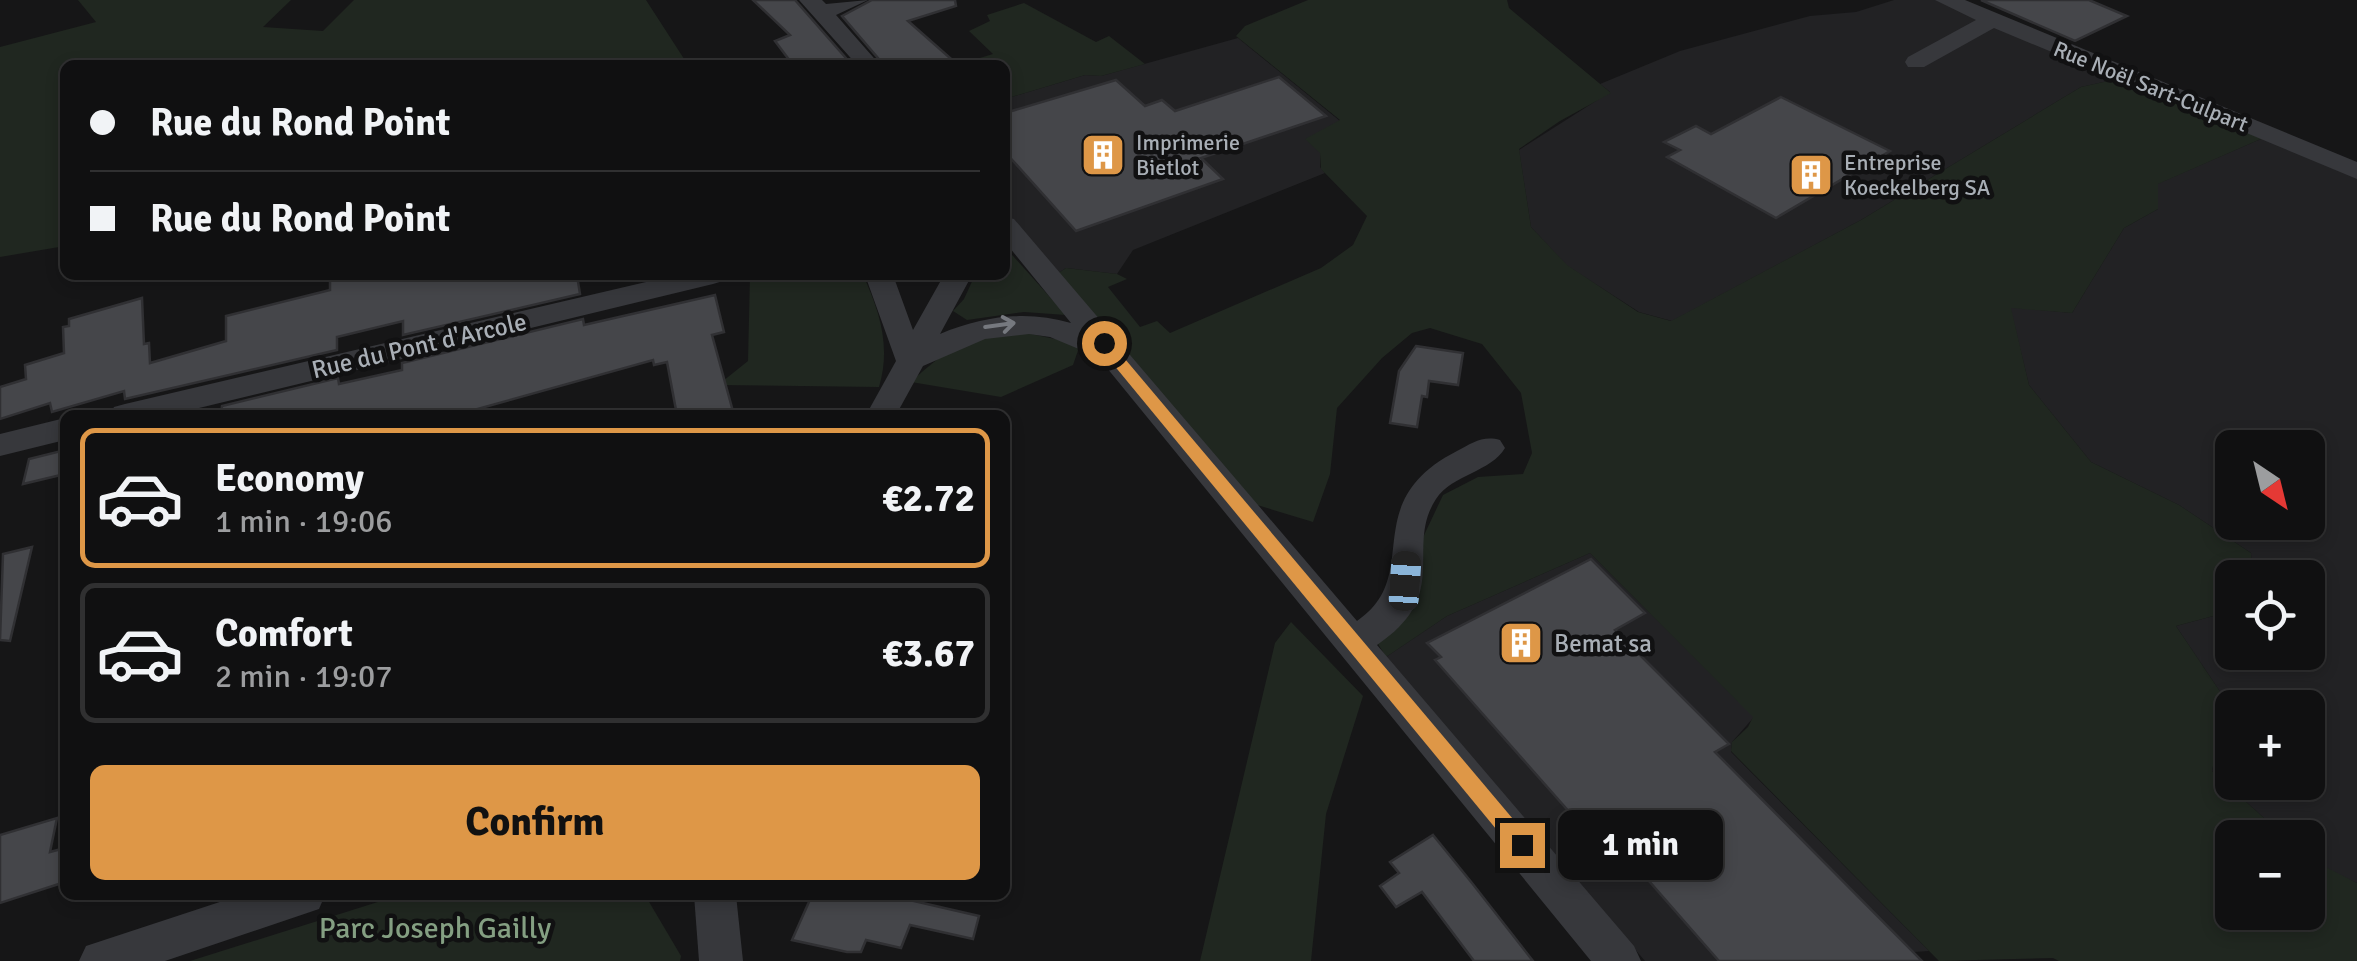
<!DOCTYPE html>
<html lang="en">
<head>
<meta charset="utf-8">
<style>
  body { margin:0; font-family:Signika,sans-serif; background:#19191a; color:#f1f3f6; height:100vh; display:flex; flex-direction:column; font-size:38px; white-space:nowrap }
  * { box-sizing:border-box; margin:0 }
  p { font-size:32px; color:#9c9d9f }
  .icon { flex:none; width:55px; height:55px; fill:none; stroke:currentColor; stroke-width:2; stroke-linecap:round; stroke-linejoin:round }
  .map { position:relative; flex:1; overflow:hidden }
  .details { position:absolute; left:60px; top:410px; width:950px; height:490px; display:flex; flex-direction:column; background:#101011; border-radius:15px; box-shadow:0 5px 15px #0003,0 0 0 2px #303031 }
  .details>* { flex:none }
  .hud { position:absolute; left:60px; top:60px; width:950px; height:220px; border-radius:15px; box-shadow:0 5px 15px #0003,0 0 0 2px #303031; display:grid; align-content:center; height:220px; padding:0 30px; background:#101011 }
  .needle { width:65px; rotate:145deg }
  .tools { position:absolute; left:2215px; top:430px; display:grid; gap:20px }
  .tools a { display:grid; place-items:center; width:110px; height:110px; border-radius:15px; background:#101011; box-shadow:0 5px 15px #0003,0 0 0 2px #303031; font-size:50px }
  .end { position:absolute; width:45px; height:45px; margin:-22px; border:12px solid #de9747; background:#111; box-shadow:0 0 0 5px #111 }
  .from { border-radius:50% }
  .bubble { position:absolute; height:70px; border-radius:15px; background:#101011; box-shadow:0 5px 15px #0003,0 0 0 2px #303031; font-size:32px; font-weight:700; line-height:70px; text-align:center }
  .car { position:absolute; width:30px; height:60px; margin:-30px -15px; border-radius:12px; box-shadow:0 0 8px 2px #0007; background:linear-gradient(#222 24%,#8ab4d8 0 40%,#222 0 76%,#8ab4d8 0 86%,#222 0) }
  .hud b { display:flex; align-items:center; gap:35px; height:95px; font-size:38px }
  .hud b+b { border-top:2px solid #303031 }
  .hud i { width:25px; height:25px; background:#f1f3f6 }
  ul { padding:18px 0 0; list-style:none }
  li { display:flex; align-items:center; gap:30px; height:140px; margin:0 20px 15px; padding:0 10px; border:5px solid #303031; border-radius:15px }
  li div { flex:1 }
  li b { display:block; font-size:38px }
  li em { font-style:normal; font-weight:700 }
  li.active { border-color:#de9747 }
  li>.icon { width:90px; height:90px; stroke-width:1.5 }
  .action { display:flex; gap:20px; margin-top:auto; padding:20px 30px }
  .action a { flex:1; height:115px; border-radius:15px; background:#de9747; color:#111; font-size:40px; font-weight:700; line-height:115px; text-align:center }
  .map>svg:first-child { display:block }
  .built { fill:#222224; fill-rule:evenodd }
  .green { fill:#202720 }
  .building { fill:#45464a; stroke:#303033; stroke-width:2.5 }
  .lines { fill:none; stroke-linecap:round; stroke-linejoin:round }
  .minor { fill:#37383c; fill-rule:evenodd }
  .oneway { stroke:#76797f }
  .route { fill:#de9747 }
  .labels { text-anchor:middle; stroke-width:9; stroke-linejoin:round; paint-order:stroke }
  .far-street-label { font-size:22px; fill:#a9afb6; stroke:#111112 }
  .far-poi-label { font-size:22px; fill:#a9afb6; stroke:#111112; text-anchor:start }
  .street-label { font-size:25px; fill:#a9afb6; stroke:#111112 }
  .poi-label { font-size:25px; fill:#a9afb6; stroke:#111112; text-anchor:start }
  .near-park-label { font-size:30px; fill:#849f82; stroke:#111112 }
</style>
</head>
<body>
<div class="map">
<svg width="2357" height="961" viewBox="0 0 2357 961">
  <rect width="100%" height="100%" fill="#161617"/>
  <g class="built">
    <polygon points="1894,0 1937,0 2117,79 2081,87 1861,220 1672,321 1639,312 1566,265 1531,227 1519,150 1610,92 1600,84 1680,51 1810,16 1856,12"/>
    <polygon points="1238,38 1340,121 1320,153 1320,167 1325,173 1133,250 1117,274 1066,268 1057,274 1005,213 1005,99 1085,75 1101,76"/>
    <path d="M2263 138 2357 177V883L2313 864 2308 858V838L2285 837 2212 771 2227 702 2176 626 2232 611V652H2308V578L2252 577 2251 553 2179 505 2091 462 2029 385 2010 307 2072 313 2124 228 2158 209 2157 184ZM2232 448H2308V522H2232ZM2232 708H2308V782H2232Z"/>
    <polygon points="1590,553 1754,717 1732,742 1731,752 1929,951 1914,952 1902,961 1645,961 1386,657 1447,616"/>
  </g>
  <g class="green">
    <polygon points="78,0 291,0 263,27 323,31 354,0 646,0 688,65 65,65 65,246 0,257 0,47 96,22"/>
    <polygon points="1308,0 1507,0 1509,8 1611,93 1560,121 1519,149 1531,227 1567,265 1638,312 1671,321 1861,220 2081,87 2117,79 2263,138 2158,184 2158,209 2124,228 2072,313 2011,308 2029,385 2091,462 2179,505 2251,553 2252,577 2232,578 2232,611 2176,626 2227,702 2212,771 2285,837 2232,838 2232,912 2308,912 2308,858 2357,883 2357,961 2059,961 2053,958 1939,961 1731,751 1732,742 1748,727 1753,717 1590,553 1447,616 1386,657 1375,639 1443,495 1478,477 1523,474 1532,453 1521,393 1482,344 1430,328 1412,333 1382,358 1337,408 1330,474 1313,522 1254,504 1057,274 1066,268 1117,274 1127,279 1108,287 1140,327 1157,321 1170,333 1321,268 1353,245 1367,216 1321,169 1320,153 1305,139 1340,120 1236,36 1245,26"/>
    <polygon points="1024,3 1096,42 1109,36 1145,64 1101,76 1085,75 1005,99 1005,65 957,65 993,54 969,31 990,21 987,15"/>
    <polygon points="1005,247 1066,315 1024,312 967,320 953,311 964,299 975,275 1005,275"/>
    <path d="M750 275H863C880 312 891 347 879 387L718 385 748 361Z"/>
    <path d="M1016 331 1065 341 1083 336 1073 365 1001 397 911 382C949 347 965 338 1016 331Z"/>
    <polygon points="1291,622 1363,696 1326,814 1311,961 1200,961 1275,643"/>
    <polygon points="400,895 645,895 681,956 680,961 190,961"/>
  </g>
  <g class="building">
    <polygon points="753,0 795,0 852,65 793,65 775,41 790,35"/>
    <polygon points="872,0 955,0 956,6 908,21 958,65 884,65 842,16"/>
    <polygon points="1981,0 2089,0 2127,16 2075,41"/>
    <polygon points="1279,77 1326,116 1201,158 1223,179 1076,231 1005,152 1005,113 1116,80 1145,106 1162,100 1175,111"/>
    <polygon points="1781,97 1890,151 1776,218 1667,157 1680,150 1664,142 1696,126 1711,134"/>
    <polygon points="330,275 577,275 580,294 403,335 403,321 337,337 337,350 125,399 124,391 52,412 50,403 0,419 0,387 26,379 25,365 64,353 63,327 69,326 69,319 142,298 144,344 149,343 150,363 226,341 226,316 330,290"/>
    <polygon points="715,295 724,332 712,335 734,415 676,410 667,362 654,365 653,360 456,415 221,415 222,406 338,378 339,384 402,370 402,363 583,319 584,325"/>
    <polygon points="1416,346 1463,353 1458,385 1429,381 1427,397 1422,396 1417,427 1390,423 1399,371"/>
    <polygon points="65,450 65,474 23,484 29,459"/>
    <polygon points="32,547 10,641 0,640 3,554"/>
    <polygon points="1591,559 1645,613 1615,630 1729,744 1715,752 1922,961 1719,961 1599,824 1587,832 1435,660 1441,657 1427,643"/>
    <polygon points="57,818 50,852 65,848 65,882 0,903 0,835"/>
    <polygon points="1433,835 1472,883 1533,961 1474,961 1422,892 1396,907 1380,886 1399,873 1390,862"/>
    <polygon points="812,895 888,895 979,916 973,939 910,925 901,948 866,940 861,952 847,952 792,940"/>
  </g>
  <g class="lines">
    <g class="minor">
      <polygon points="799,0 822,0 826,4 868,0 836,15 880,65 857,65"/>
      <polygon points="1935,0 1965,0 2357,162 2357,179 1994,28 1924,67 1908,67 1905,62 1908,57 1976,20"/>
      <path d="M1005 217 1014 219 1357 621C1425 575 1355 503 1457 451 1472 443 1483 435 1500 440L1505 448C1491 472 1453 474 1436 499 1404 548 1453 594 1377 645L1634 946 1641 961H1591L1098 357 1050 337 1029 334 985 339 923 366 896 415H866L896 361 865 275H893L913 330 944 275H972L940 334C983 316 1027 310 1071 323L1005 242Z"/>
      <polygon points="676,275 727,275 723,281 713,284 170,415 110,415 114,407 125,404"/>
      <polygon points="65,418 65,440 0,456 0,434"/>
      <polygon points="241,895 325,895 319,909 165,961 79,961 86,946"/>
      <polygon points="694,895 736,895 743,961 699,961"/>
    </g>
  </g>
  <defs><path id="oneway-shaft" d="M-6 0H5M1.5-3L5.5 0L1.5 3" fill="none" stroke-width="1.6" stroke-linecap="round" stroke-linejoin="round" transform="scale(2.5)"/></defs>
  <use class="oneway" href="#oneway-shaft" transform="translate(1000 325) rotate(-8)"/>
  <polygon class="route" points="1104,338 1109,340 1529,838 1529,852 1515,852 1099,347 1096,343"/>
  <defs>
    <symbol id="building-square" viewBox="-11 -11 22 22"><rect x="-9" y="-9" width="18" height="18" rx="4" fill="#de9747" stroke="#111112"/><path d="M-4-6H4V6H1V3H-1V6H-4ZM-2.5-4.3h1.7v1.8h-1.7ZM.8-4.3h1.7v1.8H.8ZM-2.5-1h1.7V.8h-1.7ZM.8-1h1.7V.8H.8Z" fill="#fff"/></symbol>
  </defs>
  <g fill-rule="evenodd">
    <use href="#building-square" x="1078" y="130" width="50" height="50"/>
    <use href="#building-square" x="1786" y="150" width="50" height="50"/>
    <use href="#building-square" x="1496" y="618" width="50" height="50"/>
  </g>
  <g class="labels">
    <g class="far-street-label">
      <text transform="translate(2151 86) rotate(22)" y="8">Rue Noël Sart-Culpart</text>
    </g>
    <g class="far-poi-label">
      <text x="1136" y="150">Imprimerie<tspan x="1136" dy="25">Bietlot</tspan></text>
      <text x="1844" y="170">Entreprise<tspan x="1844" dy="25">Koeckelberg SA</tspan></text>
    </g>
    <g class="street-label">
      <text transform="translate(419 345) rotate(-13)" y="9">Rue du Pont d'Arcole</text>
    </g>
    <g class="poi-label">
      <text x="1554" y="652">Bemat sa</text>
    </g>
    <g class="near-park-label">
      <text x="435" y="938">Parc Joseph Gailly</text>
    </g>
  </g>
</svg>
<div class="tools">
<a><svg class="needle" viewBox="-14 -14 28 28"><path d="M0-13l5 13h-10z" fill="#e53935"/><path d="M0 13l5-13h-10z" fill="#9c9d9f"/></svg></a>
<a><svg class="icon" aria-label="locate" viewBox="0 0 24 24"><circle cx="12" cy="12" r="6"/><path d="M12 2v4M12 18v4M2 12h4M18 12h4"/></svg></a>
<a>+</a>
<a>−</a>
</div>
<i class="end from" style="left:1104px;top:343px"></i>
<i class="end" style="left:1522px;top:845px"></i>
<div class="bubble" style="left:1558px;top:810px;width:165px">1 min</div>
<i class="car" style="left:1405px;top:581px;rotate:4deg"></i>
<div class="hud">
<b><i class="from"></i>Rue du Rond Point</b>
<b><i></i>Rue du Rond Point</b>
</div>
<section class="details">
<ul>
<li class="active"><svg class="icon" aria-label="car" viewBox="0 0 24 24"><path d="M5 17H2v-5l4-1 3-4h7l3 4 3 1v5h-3M9 17h6M6 11h13"/><circle cx="7" cy="17" r="2"/><circle cx="17" cy="17" r="2"/></svg><div><b>Economy</b><p>1 min · 19:06</p></div><em>€2.72</em></li>
<li><svg class="icon" aria-label="car" viewBox="0 0 24 24"><path d="M5 17H2v-5l4-1 3-4h7l3 4 3 1v5h-3M9 17h6M6 11h13"/><circle cx="7" cy="17" r="2"/><circle cx="17" cy="17" r="2"/></svg><div><b>Comfort</b><p>2 min · 19:07</p></div><em>€3.67</em></li>
</ul>
<div class="action"><a>Confirm</a></div>
</section>
</div>
</body>
</html>
